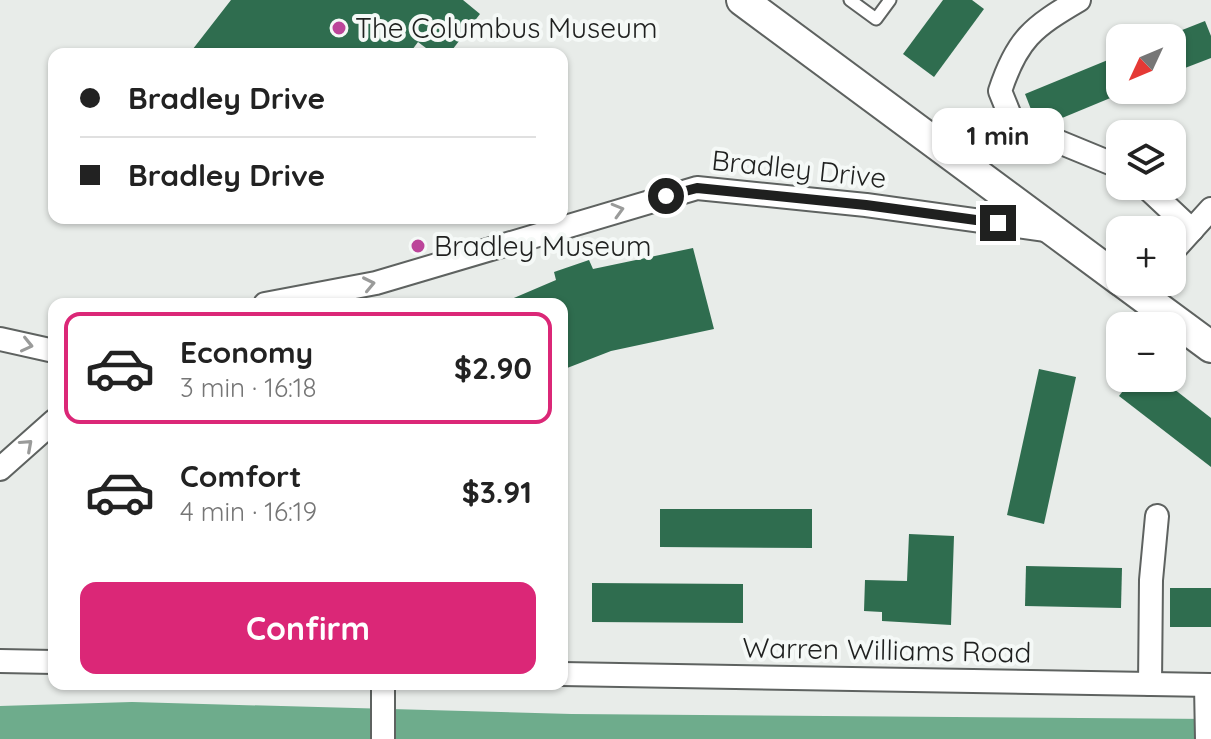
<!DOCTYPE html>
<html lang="en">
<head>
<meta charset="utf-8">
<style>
  body { margin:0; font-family:Quicksand,sans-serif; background:#f2f2f2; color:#222; height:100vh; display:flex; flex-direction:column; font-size:30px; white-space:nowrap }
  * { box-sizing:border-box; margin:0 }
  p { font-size:26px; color:#767676 }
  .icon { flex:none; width:44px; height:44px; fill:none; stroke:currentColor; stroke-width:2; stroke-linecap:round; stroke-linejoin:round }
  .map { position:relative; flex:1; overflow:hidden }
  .sheet { position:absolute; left:48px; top:298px; width:520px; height:392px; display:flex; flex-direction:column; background:#fff; border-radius:16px; box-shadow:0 2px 6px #0004 }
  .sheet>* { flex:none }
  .hud { position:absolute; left:48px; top:48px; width:520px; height:176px; border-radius:16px; box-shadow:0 2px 6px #0004; display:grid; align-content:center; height:176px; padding:0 32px; background:#fff }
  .needle { width:52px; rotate:226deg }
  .fabs { position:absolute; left:1106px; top:24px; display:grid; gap:16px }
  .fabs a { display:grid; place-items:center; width:80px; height:80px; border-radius:16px; background:#fff; box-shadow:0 2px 6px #0004; font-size:40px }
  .end { position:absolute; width:36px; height:36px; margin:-18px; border:10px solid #1f201f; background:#fff; box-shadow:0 0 0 4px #fff }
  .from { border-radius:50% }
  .bubble { position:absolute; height:56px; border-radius:16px; background:#fff; box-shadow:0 2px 6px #0004; font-size:26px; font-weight:700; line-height:56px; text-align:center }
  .hud b { display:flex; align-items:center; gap:28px; height:76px; font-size:30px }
  .hud b+b { border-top:2px solid #e0e0e0 }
  .hud i { width:20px; height:20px; background:#222 }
  ul { padding:14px 0 0; list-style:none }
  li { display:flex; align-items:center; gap:24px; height:112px; margin:0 16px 12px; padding:0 16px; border:4px solid transparent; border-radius:16px }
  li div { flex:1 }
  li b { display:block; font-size:30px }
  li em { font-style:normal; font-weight:700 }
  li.on { border-color:#db2777 }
  li>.icon { width:72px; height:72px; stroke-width:1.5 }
  .button { display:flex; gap:16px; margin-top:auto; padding:16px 32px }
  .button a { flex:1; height:92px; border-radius:16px; background:#db2777; color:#fff; font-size:32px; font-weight:700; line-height:92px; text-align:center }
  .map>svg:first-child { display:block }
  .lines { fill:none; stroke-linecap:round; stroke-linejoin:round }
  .river { stroke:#6eac8c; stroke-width:38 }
  .building { fill:#2f6d4f }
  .service-casing { stroke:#5e6260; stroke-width:15 }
  .minor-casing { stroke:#5e6260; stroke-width:26 }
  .secondary-casing { stroke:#5e6260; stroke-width:34 }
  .service { stroke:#fff; stroke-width:11 }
  .minor { stroke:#fff; stroke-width:22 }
  .secondary { stroke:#fff; stroke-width:30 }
  .oneway { stroke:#9a9b9a }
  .route { stroke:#1f201f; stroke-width:10 }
  .poi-dot { fill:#bc459a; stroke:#f5f9f7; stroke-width:3 }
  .labels { text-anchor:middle; stroke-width:8; stroke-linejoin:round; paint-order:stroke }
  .poi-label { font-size:28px; fill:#1f201f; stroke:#f5f9f7; text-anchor:start }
  .street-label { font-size:28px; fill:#1f201f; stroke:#f5f9f7 }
</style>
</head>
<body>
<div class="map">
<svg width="1211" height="739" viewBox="0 0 1211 739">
  <rect width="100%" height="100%" fill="#e8ece9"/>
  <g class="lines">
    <polyline class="river" points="0,725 132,721 571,733 1211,738"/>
  </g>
  <g class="building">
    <polygon points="231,0 463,0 480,14 449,54 434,54 418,42 409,54 189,54"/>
    <polygon points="943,0 972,0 984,9 934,77 903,54"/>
    <polygon points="1205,21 1211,36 1211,58 1172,73 1172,34"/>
    <polygon points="1120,55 1120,94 1050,123 1034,117 1025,94"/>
    <polygon points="693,248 714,329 611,351 562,370 562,304 500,304 556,280 554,272 589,260 593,269"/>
    <polygon points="1039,369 1076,377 1044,524 1007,515"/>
    <polygon points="1133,378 1160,378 1211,418 1211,467 1119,396"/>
    <polygon points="660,509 812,509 812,548 660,547"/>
    <polygon points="909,534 954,536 951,625 882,621 882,612 864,611 865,580 907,581"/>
    <polygon points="1026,566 1122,568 1121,608 1025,606"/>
    <polygon points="592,583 743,584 743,623 592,622"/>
    <rect x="1170" y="588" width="41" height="39"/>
  </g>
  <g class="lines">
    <defs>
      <polyline id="service" points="850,0 876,19 890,0"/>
      <g id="minor">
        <path d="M1079 0C1033 27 1017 39 1000 91L1013 123 1120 167"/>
        <polyline points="1145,186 1192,230"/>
        <polyline points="1172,252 1211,209"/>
        <polyline points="265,304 376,283 697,188 866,205 1053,231"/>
        <polyline points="0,339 54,351"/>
        <polyline points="0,469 54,421"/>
        <polyline points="0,661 54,662"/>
        <polyline points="562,674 1211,685"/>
        <polyline points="383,684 383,739"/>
        <polyline points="1150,684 1151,580 1157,516"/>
        <polyline points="1206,685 1207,739"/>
      </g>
      <g id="secondary">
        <polyline points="742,0 1120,280"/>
        <polyline points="1123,282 1211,347"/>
      </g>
    </defs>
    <use href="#service" class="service-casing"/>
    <use href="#minor" class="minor-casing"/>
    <use href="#secondary" class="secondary-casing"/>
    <use href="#service" class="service"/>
    <use href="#minor" class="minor"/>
    <use href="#secondary" class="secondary"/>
  </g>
  <defs><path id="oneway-chevron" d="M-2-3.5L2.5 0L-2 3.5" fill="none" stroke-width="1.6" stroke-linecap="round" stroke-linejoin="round" transform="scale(2)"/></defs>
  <g class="oneway">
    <use href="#oneway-chevron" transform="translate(618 210) rotate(-16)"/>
    <use href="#oneway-chevron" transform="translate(369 284) rotate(-12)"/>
    <use href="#oneway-chevron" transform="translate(27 345) rotate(13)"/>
    <use href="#oneway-chevron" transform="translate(27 445) rotate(-42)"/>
  </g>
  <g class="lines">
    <polyline class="route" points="666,196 697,188 866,205 998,223"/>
  </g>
  <g class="poi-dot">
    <circle cx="339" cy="28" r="8"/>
    <circle cx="418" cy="246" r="8"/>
  </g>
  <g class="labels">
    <g class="poi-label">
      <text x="355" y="38">The Columbus Museum</text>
      <text x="434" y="256">Bradley Museum</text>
    </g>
    <g class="street-label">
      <text transform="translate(799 169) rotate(6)" y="10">Bradley Drive</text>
      <text transform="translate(887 650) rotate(1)" y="10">Warren Williams Road</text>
    </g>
  </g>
</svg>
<div class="fabs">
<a><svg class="needle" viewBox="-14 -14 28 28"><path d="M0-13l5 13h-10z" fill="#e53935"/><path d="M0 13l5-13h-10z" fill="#767676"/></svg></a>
<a><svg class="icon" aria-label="layers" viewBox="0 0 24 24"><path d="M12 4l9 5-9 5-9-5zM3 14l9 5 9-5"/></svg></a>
<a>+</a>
<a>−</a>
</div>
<i class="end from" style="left:666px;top:196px"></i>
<i class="end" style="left:998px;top:223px"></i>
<div class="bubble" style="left:932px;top:108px;width:132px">1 min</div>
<div class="hud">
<b><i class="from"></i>Bradley Drive</b>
<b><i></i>Bradley Drive</b>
</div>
<section class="sheet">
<ul>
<li class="on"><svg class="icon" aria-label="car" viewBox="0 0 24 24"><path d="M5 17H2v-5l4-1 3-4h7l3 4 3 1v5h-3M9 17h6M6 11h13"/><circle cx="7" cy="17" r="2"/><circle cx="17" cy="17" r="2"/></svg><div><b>Economy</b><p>3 min · 16:18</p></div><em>$2.90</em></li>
<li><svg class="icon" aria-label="car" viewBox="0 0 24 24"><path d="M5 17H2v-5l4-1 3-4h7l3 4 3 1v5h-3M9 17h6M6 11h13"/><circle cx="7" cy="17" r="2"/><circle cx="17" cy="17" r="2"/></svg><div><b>Comfort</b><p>4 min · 16:19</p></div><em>$3.91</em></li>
</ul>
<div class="button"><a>Confirm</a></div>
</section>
</div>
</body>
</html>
